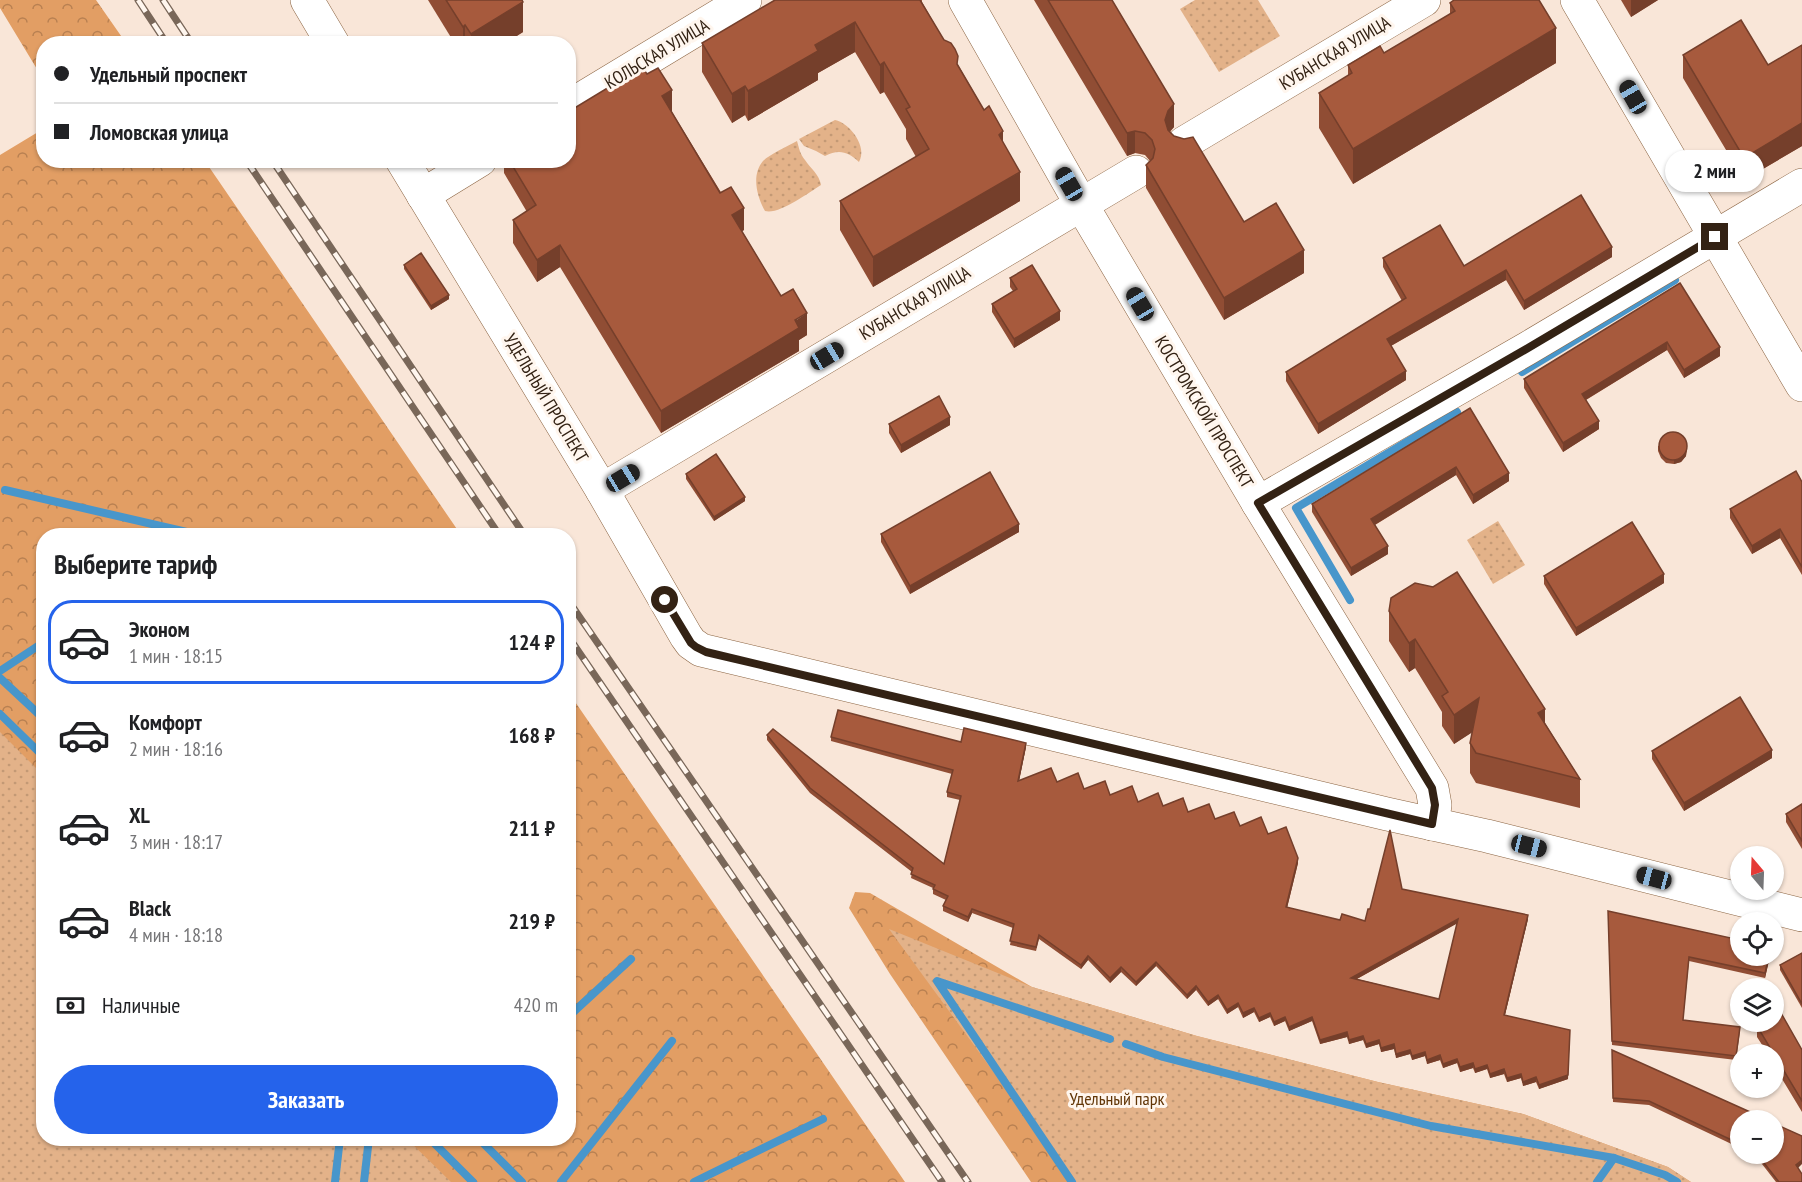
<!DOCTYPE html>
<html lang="ru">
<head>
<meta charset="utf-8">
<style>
  body { margin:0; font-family:"PT Sans Narrow",sans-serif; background:#f2f2f2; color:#202124; height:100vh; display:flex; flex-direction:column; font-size:22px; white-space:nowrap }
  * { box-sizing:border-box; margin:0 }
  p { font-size:20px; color:#757577 }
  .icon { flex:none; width:33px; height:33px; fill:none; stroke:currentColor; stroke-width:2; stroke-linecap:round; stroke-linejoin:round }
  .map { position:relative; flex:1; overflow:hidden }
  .sheet { position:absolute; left:36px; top:528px; width:540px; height:618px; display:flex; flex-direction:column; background:#fff; border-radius:24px; box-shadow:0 2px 4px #0004 }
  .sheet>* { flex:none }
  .hud { position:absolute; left:36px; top:36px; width:540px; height:132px; border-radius:24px; box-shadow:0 2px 4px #0004; display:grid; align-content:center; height:132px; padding:0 18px; background:#fff }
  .needle { width:39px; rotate:341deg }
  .buttons { position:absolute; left:1730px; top:846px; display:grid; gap:12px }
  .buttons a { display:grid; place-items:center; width:54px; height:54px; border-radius:50%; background:#fff; box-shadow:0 2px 4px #0004; font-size:30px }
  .end { position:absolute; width:27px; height:27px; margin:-14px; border:8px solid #332214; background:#fff; box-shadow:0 0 0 3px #fff }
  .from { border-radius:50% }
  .bubble { position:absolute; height:42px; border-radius:21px; background:#fff; box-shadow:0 2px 4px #0004; font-size:20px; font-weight:600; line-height:42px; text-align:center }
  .car { position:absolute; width:18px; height:36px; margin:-18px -9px; border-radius:8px; box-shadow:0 0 4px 2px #0007; background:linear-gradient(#222 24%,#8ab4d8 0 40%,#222 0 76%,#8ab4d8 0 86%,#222 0) }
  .hud b { display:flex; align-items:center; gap:21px; height:57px; font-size:22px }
  .hud b+b { border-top:2px solid #e0e0e0 }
  .hud i { width:15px; height:15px; background:#202124 }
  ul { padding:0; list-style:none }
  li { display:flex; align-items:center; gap:18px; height:84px; margin:0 12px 9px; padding:0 6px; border:3px solid transparent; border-radius:24px }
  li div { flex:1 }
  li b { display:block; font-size:22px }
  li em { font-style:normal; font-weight:600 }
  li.current { border-color:#2563eb }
  li>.icon { width:54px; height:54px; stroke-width:1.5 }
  h2 { padding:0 18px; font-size:27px; line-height:72px }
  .pay { display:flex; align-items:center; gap:15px; height:66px; padding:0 18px; font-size:22px }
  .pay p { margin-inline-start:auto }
  .primary-button { display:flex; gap:12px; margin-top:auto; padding:12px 18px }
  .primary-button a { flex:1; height:69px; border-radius:36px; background:#2563eb; color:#fff; font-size:24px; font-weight:600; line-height:69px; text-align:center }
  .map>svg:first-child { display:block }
  .forest { fill:url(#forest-crowns) }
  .park { fill:url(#park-dots) }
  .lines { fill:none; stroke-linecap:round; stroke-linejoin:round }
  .stream { stroke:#4896cb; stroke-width:8 }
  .minor-casing { stroke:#8b6442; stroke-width:34 }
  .minor { stroke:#fff; stroke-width:33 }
  .rail-casing { stroke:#796759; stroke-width:7 }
  .rail { stroke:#fff6ee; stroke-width:4.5; stroke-dasharray:14; stroke-linecap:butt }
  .wall { fill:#904d34; fill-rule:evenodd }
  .shaded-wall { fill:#753f2b }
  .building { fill:#a75a3d; stroke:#753f2b; stroke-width:1.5; fill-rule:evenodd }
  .route { stroke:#332214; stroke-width:8 }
  .labels { text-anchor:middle; stroke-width:6; stroke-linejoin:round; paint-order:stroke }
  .street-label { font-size:18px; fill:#332214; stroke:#fff6ee }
  .park-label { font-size:18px; fill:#623607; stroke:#fff6ee }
</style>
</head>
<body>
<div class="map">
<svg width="1802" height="1182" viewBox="0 0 1802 1182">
  <defs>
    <pattern id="forest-crowns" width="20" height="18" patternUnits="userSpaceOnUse" patternTransform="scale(1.5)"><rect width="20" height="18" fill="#e29e64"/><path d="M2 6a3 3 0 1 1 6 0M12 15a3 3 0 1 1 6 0" fill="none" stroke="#b88051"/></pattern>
    <pattern id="park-dots" width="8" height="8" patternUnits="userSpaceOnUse" patternTransform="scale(1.5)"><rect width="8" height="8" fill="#e3b289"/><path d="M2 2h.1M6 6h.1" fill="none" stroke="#c39975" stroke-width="1.8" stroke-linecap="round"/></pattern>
  </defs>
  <rect width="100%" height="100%" fill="#f9e6d8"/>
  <g class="forest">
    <polygon points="0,0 96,0 126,43 44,44 43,79 0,8"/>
    <polygon points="43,129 44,160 205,161 461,535 44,536 43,866 0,826 0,155"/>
    <polygon points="569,693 905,1182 31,1182 50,1139 568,1138"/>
    <polygon points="855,892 870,893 1032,987 1197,1036 1378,1082 1523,1114 1668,1167 1691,1182 1031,1182 890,974 849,908"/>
  </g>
  <g class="park">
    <polygon points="1195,0 1258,0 1280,36 1219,72 1180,9"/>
    <path d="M835 120C850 123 868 147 859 162 848 151 838 149 825 156L816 151 804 146 799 139Z"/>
    <path d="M797 141C799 148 800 154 805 160 811 169 819 174 821 185 808 193 779 215 765 211 757 197 751 175 763 161 770 154 788 146 797 141Z"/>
    <polygon points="1498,521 1525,565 1493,584 1467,540"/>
    <polygon points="0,732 43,775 44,1138 407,1139 451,1182 0,1182"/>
    <polygon points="889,929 1032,987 1197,1036 1378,1082 1523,1114 1668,1167 1691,1182 1074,1182"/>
  </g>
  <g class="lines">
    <g class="stream">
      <polyline points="1522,372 1675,280"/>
      <polyline points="5,490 204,536"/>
      <polyline points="1350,600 1296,508 1457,412"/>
      <polyline points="0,671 44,642"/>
      <polyline points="0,678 44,719"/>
      <polyline points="0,714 44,757"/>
      <polyline points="568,1017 631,959"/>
      <polyline points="1126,1044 1163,1057 1431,1126 1614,1158 1665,1175 1677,1182"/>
      <polyline points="429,1138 473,1182"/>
      <polyline points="478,1138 522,1182"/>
      <polyline points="335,1182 340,1138"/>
      <polyline points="364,1182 369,1138"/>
      <polyline points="561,1182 672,1041"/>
      <polyline points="694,1182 823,1119"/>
      <polyline points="1072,1182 937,981 1110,1039"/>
      <polyline points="1597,1182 1614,1158"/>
    </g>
    <defs>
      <g id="minor">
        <polyline points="307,0 333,44"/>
        <polyline points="965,0 1081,204 1258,503 1432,788 1435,805 1432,824"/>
        <polyline points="1577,0 1802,385"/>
        <polyline points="568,107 745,0"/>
        <polyline points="1184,143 1424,0"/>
        <polyline points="402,160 602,490 686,636 691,643 701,650 1387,814 1487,836 1802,915"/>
        <polyline points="423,195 480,160"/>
        <polyline points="602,490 1136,172"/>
        <polyline points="1258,503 1528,348 1802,185"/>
      </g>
    </defs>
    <use href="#minor" class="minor-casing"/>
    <use href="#minor" class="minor"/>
    <defs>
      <g id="rail">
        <polyline points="138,0 167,44"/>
        <polyline points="163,0 192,44"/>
        <polyline points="246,160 500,536"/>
        <polyline points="272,160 525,536"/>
        <polyline points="568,600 968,1182"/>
        <polyline points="568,636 942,1182"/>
      </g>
    </defs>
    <use href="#rail" class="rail-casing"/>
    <use href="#rail" class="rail"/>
  </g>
  <g class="wall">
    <polygon points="428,0 522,0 523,32 504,44 455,44"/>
    <polygon points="922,0 922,2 1003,143 1020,201 873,287 840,230 840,201 916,157 906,139 906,129 884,92 880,94 855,52 818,73 818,80 748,121 745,115 732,123 702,72 702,43"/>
    <polygon points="1034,0 1112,0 1174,127 1170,132 1244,222 1304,273 1224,320 1146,188 1146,165 1150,161 1145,155 1135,153 1127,156"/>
    <polygon points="1621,0 1658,0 1631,17"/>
    <polygon points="1450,3 1556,63 1353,184 1319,128 1319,93 1348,76 1348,65 1384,53 1450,14"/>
    <polygon points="1802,45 1802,146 1744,180 1683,78 1683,55 1768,65"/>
    <polygon points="672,112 744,230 742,231 781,296 807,335 799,340 799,351 661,433 560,267 537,282 513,243 513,220 527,212 504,173 504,160 568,160"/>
    <polygon points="1612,257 1524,310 1506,280 1391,346 1406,380 1318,434 1286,381 1286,372 1402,301 1383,267 1383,258 1464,266"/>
    <polygon points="404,265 449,299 431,310 404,269"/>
    <polygon points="1010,278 1060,320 1014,348 992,312 992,304 1013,291 1010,287"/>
    <polygon points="1680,283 1720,356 1684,378 1667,350 1586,400 1599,429 1563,452 1524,388 1524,379"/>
    <polygon points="1470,408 1509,481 1473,504 1456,475 1375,525 1388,554 1351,576 1312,512 1312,504"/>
    <polygon points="889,424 950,425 901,453 889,433"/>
    <polygon points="1658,446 1687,449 1686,456 1681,462 1674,464 1666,463 1661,458 1658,451"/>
    <polygon points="686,474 745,501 714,521 686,479"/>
    <polygon points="1802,482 1802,575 1780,538 1752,554 1730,518 1730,509"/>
    <polygon points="1019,532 910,594 881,542 881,534"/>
    <polygon points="1544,576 1664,583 1576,636 1544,584"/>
    <polygon points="1389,611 1545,723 1580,779 1580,808 1476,783 1470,773 1470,743 1472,732 1454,744 1442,726 1442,712 1415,668 1409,672 1389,641"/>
    <path d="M767 735 944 864 960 800 947 797V792L952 774 831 741V737L961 742 1026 747 1019 781 1057 782 1084 789 1138 802 1163 806 1268 834 1298 863 1287 908 1340 920 1365 921 1370 909 1402 889 1528 919 1505 1015 1568 1079 1539 1089 1536 1082 1523 1086 1521 1078 1507 1082 1504 1074 1490 1078 1487 1069 1475 1073 1473 1068 1460 1072 1457 1063 1443 1068 1440 1060 1427 1064 1425 1056 1412 1060 1410 1054 1396 1058 1394 1049 1381 1052 1379 1044 1366 1048 1363 1040 1349 1044 1347 1037 1320 1044 1312 1021 1289 1031 1285 1021 1274 1026 1270 1017 1259 1022 1254 1012 1243 1018 1238 1007 1227 1014 1218 999 1208 1006 1196 990 1187 999 1156 966 1136 986 1121 972 1110 983 1088 960 1081 969 1039 939 1036 951 1010 945 1013 928 972 913 968 922 943 911V906L946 900 933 894V888L911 878 912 872 810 793 767 740ZM1457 923 1439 999 1357 979Z"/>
    <polygon points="1652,751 1772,758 1684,811 1652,759"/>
    <polygon points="1802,804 1802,849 1786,822 1786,814"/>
    <polygon points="1608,911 1740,956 1770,956 1765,978 1689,961 1683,1020 1740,1031 1736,1060 1612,1045"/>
    <polygon points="1802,953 1802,1008 1780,970 1780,965"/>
    <polygon points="1757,1026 1802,1050 1802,1112 1773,1064 1773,1054 1768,1054 1757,1037"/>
    <polygon points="1612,1050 1740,1120 1740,1148 1649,1105 1613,1102"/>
    <polygon points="1752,1154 1773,1154 1798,1168 1802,1182 1776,1182 1755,1155"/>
  </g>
  <g class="shaded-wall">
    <polygon points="1631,0 1658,0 1631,17"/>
    <polygon points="523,2 523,32 504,44 471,44 471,34"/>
    <polygon points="855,22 855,52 818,73 818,80 748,121 748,91 815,45"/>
    <polygon points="465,25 465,44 463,44 463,27"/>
    <polygon points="1556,28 1556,63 1353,184 1353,149"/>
    <polygon points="884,62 884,92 880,94 880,65"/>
    <polygon points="745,86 745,115 732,123 732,94"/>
    <polygon points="672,90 672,112 662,119 662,96"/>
    <polygon points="1174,104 1174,127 1168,133 1165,120 1168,111"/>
    <polygon points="1802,123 1802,146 1744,180 1744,158"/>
    <polygon points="1003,131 1003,161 999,135"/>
    <polygon points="1135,131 1135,153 1127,156 1127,133"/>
    <polygon points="1020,172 1020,201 873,287 873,257"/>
    <polygon points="744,208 744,230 732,237 732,215"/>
    <polygon points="560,245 560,267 537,282 537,260"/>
    <polygon points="1612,247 1612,257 1524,310 1524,301"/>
    <polygon points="1304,250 1304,273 1224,320 1224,298"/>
    <polygon points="1506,270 1506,280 1387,348 1387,339"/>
    <polygon points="449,295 449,299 431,310 431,306"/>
    <polygon points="1060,311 1060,320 1014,348 1014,339"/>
    <polygon points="807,313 807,335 799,340 799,351 661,433 661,411"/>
    <polygon points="1667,342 1667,350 1582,402 1582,394"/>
    <polygon points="1720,347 1720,356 1684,378 1684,370"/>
    <polygon points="1406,371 1406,380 1318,434 1318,424"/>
    <polygon points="950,417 950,425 901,453 901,445"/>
    <polygon points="1599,421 1599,429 1563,452 1563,443"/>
    <polygon points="1687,444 1686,456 1681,462 1674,464 1674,460"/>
    <polygon points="1456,467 1456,475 1371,527 1371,519"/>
    <polygon points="1509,473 1509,481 1473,504 1473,495"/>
    <polygon points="745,497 745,501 714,521 714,517"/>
    <polygon points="1019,524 1019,532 910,594 910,586"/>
    <polygon points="1780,529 1780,538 1752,554 1752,546"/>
    <polygon points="1388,546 1388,554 1351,576 1351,568"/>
    <polygon points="1664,574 1664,583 1576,636 1576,628"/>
    <polygon points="1415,639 1415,668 1409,672 1409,643"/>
    <polygon points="1479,698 1479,728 1454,744 1454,715"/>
    <polygon points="1545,709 1545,738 1538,713"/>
    <polygon points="1026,743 1026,747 1018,786 1018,781"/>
    <polygon points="1772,750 1772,758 1684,811 1684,803"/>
    <polygon points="1298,858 1298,863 1286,912 1286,907"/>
    <polygon points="972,909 972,913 968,922 968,917"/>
    <polygon points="1528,915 1528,919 1504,1019 1504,1015"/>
    <polygon points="1458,919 1458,923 1351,982 1351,978"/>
    <polygon points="1088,956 1088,960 1081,969 1081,965"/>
    <polygon points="1769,956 1770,956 1765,978 1765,973"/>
    <polygon points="1156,962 1156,966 1136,986 1136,982"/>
    <polygon points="1121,967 1121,972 1110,983 1110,978"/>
    <polygon points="1196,986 1196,990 1187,999 1187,995"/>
    <polygon points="1218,995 1218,999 1208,1006 1208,1002"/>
    <polygon points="1238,1003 1238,1007 1227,1014 1227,1010"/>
    <polygon points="1254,1008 1254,1012 1243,1018 1243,1013"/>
    <polygon points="1270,1013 1270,1017 1259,1022 1259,1018"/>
    <polygon points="1285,1017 1285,1021 1274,1026 1274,1022"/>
    <polygon points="1312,1017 1312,1021 1289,1031 1289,1027"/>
    <polygon points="1570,1030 1568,1079 1539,1089 1539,1085"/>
    <polygon points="1347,1032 1347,1037 1320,1044 1320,1040"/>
    <polygon points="1363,1036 1363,1040 1349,1044 1349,1040"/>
    <polygon points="1379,1040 1379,1044 1366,1048 1366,1044"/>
    <polygon points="1394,1044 1394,1049 1381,1052 1381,1048"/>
    <polygon points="1410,1050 1410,1054 1396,1058 1396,1054"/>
    <polygon points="1425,1052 1425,1056 1412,1060 1412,1056"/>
    <polygon points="1440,1055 1440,1060 1427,1064 1427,1060"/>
    <polygon points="1457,1059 1457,1063 1443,1068 1443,1064"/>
    <polygon points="1473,1063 1473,1068 1460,1072 1460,1067"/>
    <polygon points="1487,1065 1487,1069 1475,1073 1475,1069"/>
    <polygon points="1504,1069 1504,1074 1490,1078 1490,1074"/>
    <polygon points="1521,1074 1521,1078 1507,1082 1507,1078"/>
    <polygon points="1536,1077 1536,1082 1523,1086 1523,1082"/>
    <polygon points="1802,1160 1802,1164 1796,1170 1796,1165"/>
  </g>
  <g class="building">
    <polygon points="446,0 522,0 523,2 471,34 465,25 463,27"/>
    <polygon points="775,0 920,0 944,40 951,43 955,49 958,56 957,64 984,110 989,106 1003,131 999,135 1020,172 873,257 840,201 929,149 906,109 910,107 884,62 880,65 855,22 815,45 818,51 748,91 745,86 732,94 702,43"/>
    <polygon points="1048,0 1112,0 1174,104 1168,111 1165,120 1168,130 1174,136 1184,139 1193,137 1244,222 1276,203 1304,250 1224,298 1146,165 1153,158 1155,149 1152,140 1145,133 1135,131 1127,133"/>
    <polygon points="1454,0 1539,0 1556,28 1353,149 1319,93 1352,73 1348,65 1380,46 1384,53 1455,11 1450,3"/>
    <polygon points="1741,20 1768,65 1802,45 1802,123 1744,158 1683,55"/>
    <polygon points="642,67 647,74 658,68 672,90 662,96 720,193 731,187 744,208 732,215 781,296 793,289 807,313 795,320 799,328 661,411 560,245 537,260 513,220 536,205 509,160 568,160 568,112"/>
    <polygon points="1581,195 1612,247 1524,301 1506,270 1387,339 1406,371 1318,424 1286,372 1406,298 1383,258 1440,225 1464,266"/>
    <polygon points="421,253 449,295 431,306 404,265"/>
    <polygon points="1032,265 1060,311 1014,339 992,304 1017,289 1010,278"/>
    <polygon points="1680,283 1720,347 1684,370 1667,342 1582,394 1599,421 1563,443 1524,379"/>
    <polygon points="939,396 950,417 901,445 889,424"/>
    <polygon points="1470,408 1509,473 1473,495 1456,467 1371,519 1388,546 1351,568 1312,504"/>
    <circle cx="1673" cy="446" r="14"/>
    <polygon points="716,454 745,497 714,517 686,474"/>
    <polygon points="1796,471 1802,482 1802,567 1780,529 1752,546 1730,509"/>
    <polygon points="990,472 1019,524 910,586 881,534"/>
    <polygon points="1632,522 1664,574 1576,628 1544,576"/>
    <polygon points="1457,572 1545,709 1538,713 1580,779 1476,753 1470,743 1479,698 1454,715 1442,696 1448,692 1415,639 1409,643 1389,611 1391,598 1415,583 1433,587"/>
    <polygon points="1740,697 1772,750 1684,803 1652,751"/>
    <path d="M838 710 961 742 964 728 1026 743 1018 781 1051 768 1057 782 1078 773 1084 789 1105 781 1110 795 1132 786 1138 802 1158 793 1163 806 1183 798 1188 812 1209 804 1215 819 1234 812 1240 826 1261 817 1268 834 1286 827 1298 858 1286 907 1340 920 1342 914 1365 921 1368 909H1370L1390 830 1402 889 1528 915 1504 1015 1570 1030 1568 1075 1539 1085 1536 1077 1523 1082 1521 1074 1507 1078 1504 1069 1490 1074 1487 1065 1475 1069 1473 1063 1460 1067 1457 1059 1443 1064 1440 1055 1427 1060 1425 1052 1412 1056 1410 1050 1396 1054 1394 1044 1381 1048 1379 1040 1366 1044 1363 1036 1349 1040 1347 1032 1320 1040 1312 1017 1289 1027 1285 1017 1274 1022 1270 1013 1259 1018 1254 1008 1243 1013 1238 1003 1227 1010 1218 995 1208 1002 1196 986 1187 995 1156 962 1136 982 1121 967 1110 978 1088 956 1081 965 1039 935 1036 947 1010 941 1014 924 972 909 968 917 943 906 948 896 933 889 935 885 911 874 913 868 810 788 767 735 773 729 944 864 961 796 947 792 953 770 831 737ZM1458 919 1439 999 1351 978Z"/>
    <polygon points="1802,804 1802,841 1786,814"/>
    <polygon points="1608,911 1740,940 1740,956 1769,956 1765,973 1689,957 1683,1020 1740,1027 1736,1056 1612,1041"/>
    <polygon points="1802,953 1802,1004 1780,965"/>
    <polygon points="1781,1013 1802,1050 1802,1101 1757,1026 1766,1022 1773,1022 1773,1018"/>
    <polygon points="1612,1050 1768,1120 1740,1120 1740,1144 1649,1101 1613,1098"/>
    <polygon points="1773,1123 1802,1136 1802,1160 1796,1165 1802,1174 1802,1182 1779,1182 1757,1154 1773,1154"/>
  </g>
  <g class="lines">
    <polyline class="route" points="665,600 691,643 696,647 706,652 1432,824 1435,805 1432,788 1258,503 1528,348 1715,237"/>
  </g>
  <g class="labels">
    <g class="street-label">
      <text transform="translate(1335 53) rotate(-31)" y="6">КУБАНСКАЯ УЛИЦА</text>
      <text transform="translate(657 54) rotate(-31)" y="6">КОЛЬСКАЯ УЛИЦА</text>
      <text transform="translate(915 303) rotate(-31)" y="6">КУБАНСКАЯ УЛИЦА</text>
      <text transform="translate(546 398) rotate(59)" y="6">УДЕЛЬНЫЙ ПРОСПЕКТ</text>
      <text transform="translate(1204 412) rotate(59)" y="6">КОСТРОМСКОЙ ПРОСПЕКТ</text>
    </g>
    <g class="park-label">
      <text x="1117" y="1105">Удельный парк</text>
    </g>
  </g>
</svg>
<div class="buttons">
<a><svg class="needle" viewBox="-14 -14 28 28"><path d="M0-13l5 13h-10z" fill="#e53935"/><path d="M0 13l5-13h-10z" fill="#757577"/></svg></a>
<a><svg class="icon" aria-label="locate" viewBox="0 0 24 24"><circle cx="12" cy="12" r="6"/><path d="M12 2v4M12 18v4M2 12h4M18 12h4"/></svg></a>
<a><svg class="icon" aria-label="layers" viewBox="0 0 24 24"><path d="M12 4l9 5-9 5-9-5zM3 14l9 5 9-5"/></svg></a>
<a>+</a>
<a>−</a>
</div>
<i class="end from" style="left:665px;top:600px"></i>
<i class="end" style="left:1715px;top:237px"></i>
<div class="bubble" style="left:1665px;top:150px;width:99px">2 мин</div>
<i class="car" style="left:1633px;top:97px;rotate:330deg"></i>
<i class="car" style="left:1069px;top:184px;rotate:330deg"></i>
<i class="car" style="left:1140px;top:304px;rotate:329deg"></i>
<i class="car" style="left:827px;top:356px;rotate:59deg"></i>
<i class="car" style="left:623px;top:478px;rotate:59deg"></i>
<i class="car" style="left:1529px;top:846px;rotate:104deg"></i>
<i class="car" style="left:1654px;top:878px;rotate:285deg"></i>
<div class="hud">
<b><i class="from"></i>Удельный проспект</b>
<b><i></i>Ломовская улица</b>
</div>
<section class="sheet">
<h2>Выберите тариф</h2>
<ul>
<li class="current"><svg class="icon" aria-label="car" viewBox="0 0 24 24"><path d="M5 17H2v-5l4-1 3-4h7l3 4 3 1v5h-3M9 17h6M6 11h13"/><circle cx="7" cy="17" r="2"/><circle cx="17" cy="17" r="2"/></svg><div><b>Эконом</b><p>1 мин · 18:15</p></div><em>124 ₽</em></li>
<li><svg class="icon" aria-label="car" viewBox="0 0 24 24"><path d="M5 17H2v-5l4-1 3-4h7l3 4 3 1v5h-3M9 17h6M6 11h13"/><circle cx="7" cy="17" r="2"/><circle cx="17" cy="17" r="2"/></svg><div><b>Комфорт</b><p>2 мин · 18:16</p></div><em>168 ₽</em></li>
<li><svg class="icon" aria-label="car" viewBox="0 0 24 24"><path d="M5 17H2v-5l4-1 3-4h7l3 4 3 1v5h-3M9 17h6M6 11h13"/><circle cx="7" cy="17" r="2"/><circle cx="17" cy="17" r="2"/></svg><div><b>XL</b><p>3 мин · 18:17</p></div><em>211 ₽</em></li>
<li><svg class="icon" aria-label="car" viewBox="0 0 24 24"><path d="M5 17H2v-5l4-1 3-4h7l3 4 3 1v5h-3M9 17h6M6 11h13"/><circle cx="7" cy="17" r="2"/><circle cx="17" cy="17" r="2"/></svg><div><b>Black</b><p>4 мин · 18:18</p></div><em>219 ₽</em></li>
</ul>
<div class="pay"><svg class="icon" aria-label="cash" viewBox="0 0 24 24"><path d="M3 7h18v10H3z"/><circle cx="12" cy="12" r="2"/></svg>Наличные<p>420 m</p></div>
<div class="primary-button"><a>Заказать</a></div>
</section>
</div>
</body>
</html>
